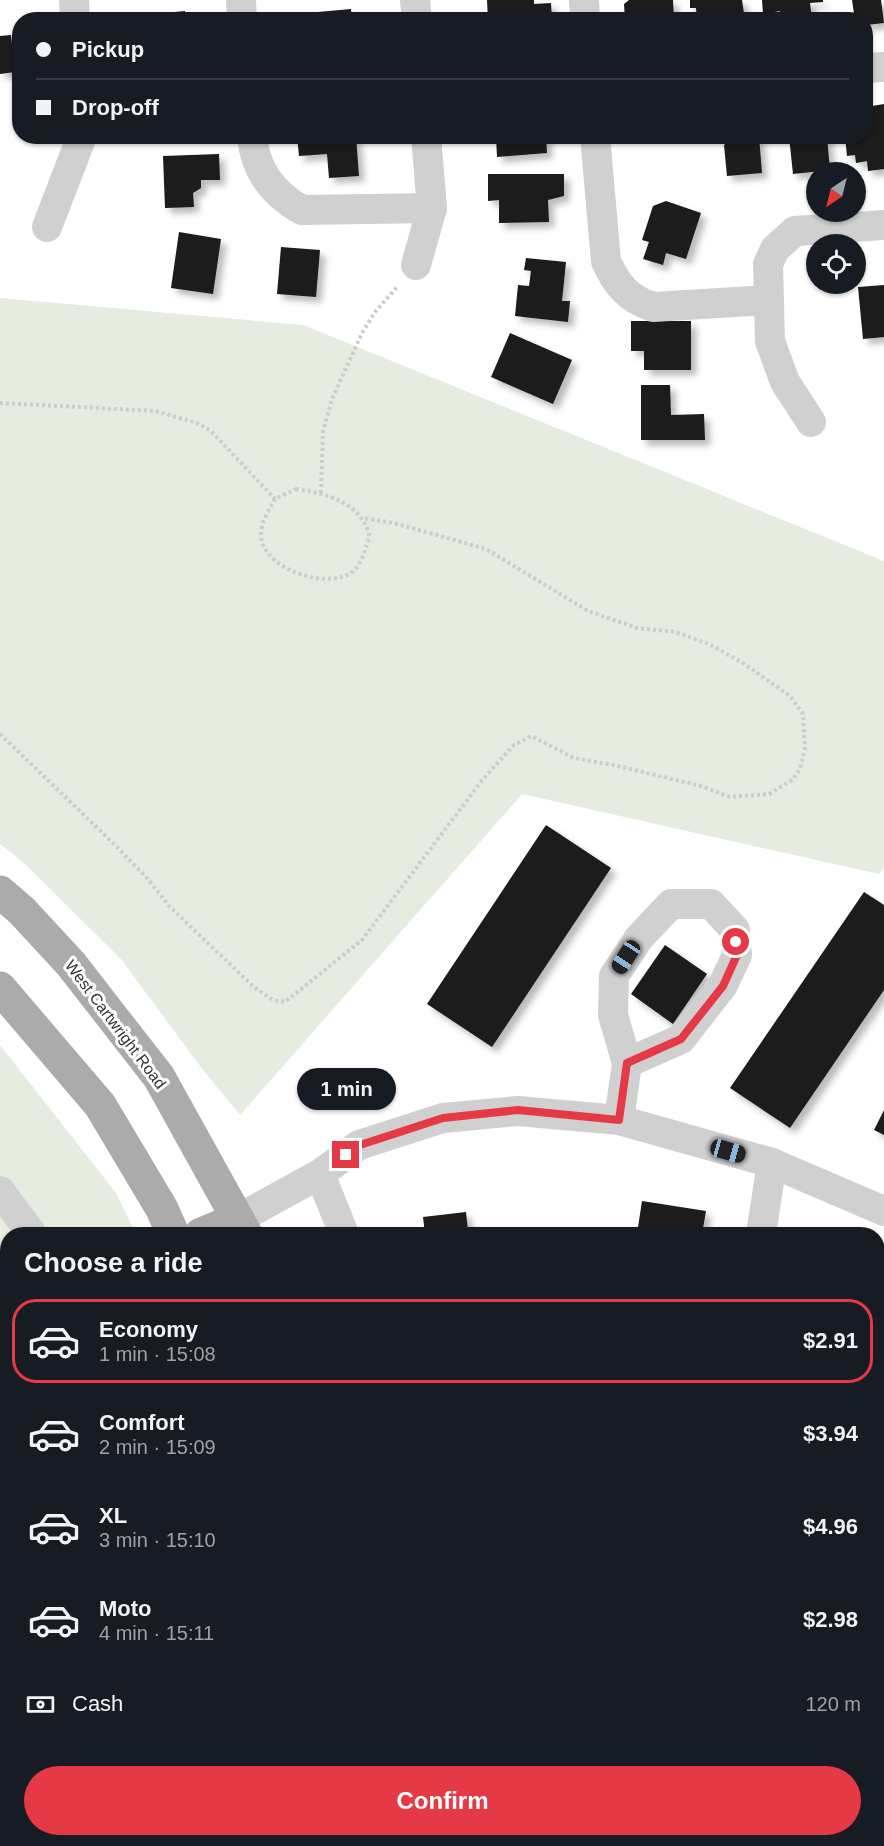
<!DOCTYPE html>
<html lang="en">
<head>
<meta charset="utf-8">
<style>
  body { margin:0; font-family:Helvetica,sans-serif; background:#242831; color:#f1f3f6; height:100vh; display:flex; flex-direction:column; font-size:22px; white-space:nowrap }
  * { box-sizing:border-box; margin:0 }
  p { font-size:20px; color:#9ea1a6 }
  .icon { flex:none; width:33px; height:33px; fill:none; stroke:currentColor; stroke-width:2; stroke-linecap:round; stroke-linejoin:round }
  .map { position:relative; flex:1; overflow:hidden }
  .panel { position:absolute; left:0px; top:1227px; width:885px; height:620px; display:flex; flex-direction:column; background:#171b24; border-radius:24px 24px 0 0; box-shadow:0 2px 4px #0004 }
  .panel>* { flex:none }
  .banner { position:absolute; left:12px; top:12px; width:861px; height:132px; border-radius:24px; box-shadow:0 2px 4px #0004; display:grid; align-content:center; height:132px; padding:0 24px; background:#171b24 }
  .needle { width:39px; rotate:215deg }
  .controls { position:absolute; left:806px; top:162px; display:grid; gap:12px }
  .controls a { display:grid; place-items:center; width:60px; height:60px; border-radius:50%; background:#171b24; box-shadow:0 2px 4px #0004; font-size:30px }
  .end { position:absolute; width:27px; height:27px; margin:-14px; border:8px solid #e63946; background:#fff; box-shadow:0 0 0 3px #fff }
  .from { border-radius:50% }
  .bubble { position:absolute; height:42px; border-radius:21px; background:#171b24; box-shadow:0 2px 4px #0004; font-size:20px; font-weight:800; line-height:42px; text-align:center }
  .car { position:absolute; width:18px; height:36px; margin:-18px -9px; border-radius:8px; box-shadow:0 0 4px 2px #0007; background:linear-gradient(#222 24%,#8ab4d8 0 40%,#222 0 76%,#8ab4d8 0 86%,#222 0) }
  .banner b { display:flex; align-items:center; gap:21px; height:57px; font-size:22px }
  .banner b+b { border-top:2px solid #363941 }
  .banner i { width:15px; height:15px; background:#f1f3f6 }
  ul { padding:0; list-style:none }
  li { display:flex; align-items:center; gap:18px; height:84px; margin:0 12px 9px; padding:0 12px; border:3px solid transparent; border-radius:24px }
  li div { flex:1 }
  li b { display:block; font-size:22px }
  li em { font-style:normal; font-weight:800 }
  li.active { border-color:#e63946 }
  li>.icon { width:54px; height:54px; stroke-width:1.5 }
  h2 { padding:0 24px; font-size:27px; line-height:72px }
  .pay { display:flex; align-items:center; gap:15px; height:66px; padding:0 24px; font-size:22px }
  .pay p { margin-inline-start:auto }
  .primary-button { display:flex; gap:12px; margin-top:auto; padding:12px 24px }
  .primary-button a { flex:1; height:69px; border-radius:36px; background:#e63946; color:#fff; font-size:24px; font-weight:800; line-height:69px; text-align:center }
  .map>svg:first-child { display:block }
  .green { fill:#e6ecdf }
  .building { fill:#1a1a1a; filter:url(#shadow) }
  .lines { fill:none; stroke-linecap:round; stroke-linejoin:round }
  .path { stroke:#cdcdcd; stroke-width:4; stroke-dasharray:3 3; stroke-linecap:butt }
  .minor { stroke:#d0d0d0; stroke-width:30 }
  .major { stroke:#ababab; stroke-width:33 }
  .route { stroke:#e63946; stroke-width:8 }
  .labels { text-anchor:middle; stroke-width:6; stroke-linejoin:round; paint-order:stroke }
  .street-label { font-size:16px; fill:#333; stroke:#fff }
</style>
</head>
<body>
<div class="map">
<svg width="884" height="1846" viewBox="0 0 884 1846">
  <defs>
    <filter id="shadow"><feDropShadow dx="5.5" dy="5.5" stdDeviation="3" flood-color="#0004"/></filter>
  </defs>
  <rect width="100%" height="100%" fill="#fff"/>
  <g class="green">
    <polygon points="0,298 303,325 884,561 884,868 879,874 522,794 240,1115 203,1070 121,959 25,864 0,844"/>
    <polygon points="0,1045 116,1193 136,1234 8,1234 8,1839 314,1839 316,1846 0,1846"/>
    <polygon points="878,1825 884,1825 884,1846 689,1846 720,1839 878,1839"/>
  </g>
  <g class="building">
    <polygon points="487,0 534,0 534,4 551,3 552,20 488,20"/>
    <polygon points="629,0 673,0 674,20 625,20 624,4"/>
    <polygon points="690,0 742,0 745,20 697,20 696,8 690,8"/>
    <polygon points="762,0 823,0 823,2 810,3 812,20 781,20 780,11 763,14"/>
    <polygon points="852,0 881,0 884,23 866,25 866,20 855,20"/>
    <polygon points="351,9 352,20 297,20 296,14"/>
    <polygon points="185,11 186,20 164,20 164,13"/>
    <polygon points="11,35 15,72 0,74 0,36"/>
    <polygon points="884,104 884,169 868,171 867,161 856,163 855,155 847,156 845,136 866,136 866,107"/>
    <polygon points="297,136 356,136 359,176 329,178 327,154 299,156"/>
    <polygon points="496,136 546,136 547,153 497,157"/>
    <polygon points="735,136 759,136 762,173 727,176 724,145"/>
    <polygon points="789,136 827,136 830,170 793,174"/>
    <polygon points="219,154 220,180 201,180 201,188 193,193 194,207 165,208 163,156"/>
    <polygon points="488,174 564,174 564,196 548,200 549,222 499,223 499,200 488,201"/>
    <polygon points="666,201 701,213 686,259 666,253 663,265 643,259 649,242 642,240 653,206"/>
    <polygon points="179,232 221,239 213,294 171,288"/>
    <polygon points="281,247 320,250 316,297 277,294"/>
    <polygon points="526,258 566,262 562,301 570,301 568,322 515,316 518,285 529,286 531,271 524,270"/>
    <polygon points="884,285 884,337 863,339 858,287"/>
    <polygon points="631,321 691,321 691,370 644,370 644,351 631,351"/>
    <polygon points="510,333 572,360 553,404 491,377"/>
    <polygon points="641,385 670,385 671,415 704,414 705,440 641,440"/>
    <polygon points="546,825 611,868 492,1047 427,1004"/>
    <polygon points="864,892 884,905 884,990 790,1128 730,1088"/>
    <polygon points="665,945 707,974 673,1024 631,994"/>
    <polygon points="884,1110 884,1135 874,1130"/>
    <polygon points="642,1201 706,1211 702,1234 637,1234"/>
    <polygon points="466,1212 468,1231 504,1227 505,1234 425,1234 423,1217"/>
    <polygon points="878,1404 884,1406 884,1465 878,1463"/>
    <polygon points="878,1536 884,1537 884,1605 878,1603"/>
  </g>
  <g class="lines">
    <g class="path">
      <polyline points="0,403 155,411 197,423 210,430 275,499"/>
      <path d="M296 489C322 493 354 500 366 526 367 528 369 532 369 535 369 539 367 544 366 548 363 556 359 567 352 572 327 591 259 568 261 533 262 521 269 509 275 499Z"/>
      <polyline points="321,493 323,432 332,399 362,333 375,312 398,286"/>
      <polyline points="0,734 115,845 147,878 169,906 255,988 273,1000 285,1002 362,940 483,779 514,745 531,736 574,758 618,766 701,786 730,797 769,794 792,780 800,769 805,749 803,714 790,696 743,663 709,644 675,632 637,628 588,611 486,549 394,523 362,518"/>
    </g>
    <g class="minor">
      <polyline points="74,0 75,20"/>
      <polyline points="241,0 242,20"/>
      <polyline points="415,0 417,20"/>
      <polyline points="584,0 585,20"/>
      <polyline points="866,68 884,67"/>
      <path d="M252 136C255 170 273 194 302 210L432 208"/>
      <path d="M595 136 606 261C616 284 628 299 653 307L769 300"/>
      <polyline points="47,227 82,136"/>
      <polyline points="416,265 432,208 426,136"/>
      <polyline points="811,422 785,382 770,341 768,264 775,249 795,231 884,225"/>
      <polyline points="619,1120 627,1063 613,1015 614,976 639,938 671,904 711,904 735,930 737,955 723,985 681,1039 627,1063"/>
      <polyline points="320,1174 344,1234"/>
      <polyline points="0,1191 32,1234"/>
      <polyline points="238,1219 320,1174 359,1145 443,1118 518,1111 619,1120 772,1163 884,1211"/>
      <polyline points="761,1234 772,1163"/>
      <polyline points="878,1323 884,1324"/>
      <polyline points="0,1419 8,1408"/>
      <polyline points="878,1650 884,1652"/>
      <polyline points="878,1739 884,1741"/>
    </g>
    <g class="major">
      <polyline points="0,892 22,911 71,964 159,1077 246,1234"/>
      <polyline points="0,988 100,1105 162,1209 173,1234"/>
      <polyline points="201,1234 238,1219"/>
      <polyline points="346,1839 348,1846"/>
      <polyline points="420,1839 422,1846"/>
    </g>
  </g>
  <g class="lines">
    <polyline class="route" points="346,1155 360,1145 443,1118 518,1110 619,1120 627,1063 681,1039 723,986 737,955 736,942"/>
  </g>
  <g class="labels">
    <g class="street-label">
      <text transform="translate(116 1024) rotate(53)" y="6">West Cartwright Road</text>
    </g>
  </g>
</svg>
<div class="controls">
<a><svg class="needle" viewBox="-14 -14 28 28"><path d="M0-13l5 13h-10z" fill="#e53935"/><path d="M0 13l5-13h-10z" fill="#9ea1a6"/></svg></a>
<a><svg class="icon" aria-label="locate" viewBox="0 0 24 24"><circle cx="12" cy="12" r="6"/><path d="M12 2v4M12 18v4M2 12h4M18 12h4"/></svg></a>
</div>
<i class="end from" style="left:736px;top:942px"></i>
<i class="end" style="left:346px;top:1155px"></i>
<div class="bubble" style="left:297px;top:1068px;width:99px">1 min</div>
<i class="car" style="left:626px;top:957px;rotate:213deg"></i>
<i class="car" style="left:728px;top:1151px;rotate:106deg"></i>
<div class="banner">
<b><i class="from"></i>Pickup</b>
<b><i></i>Drop-off</b>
</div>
<section class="panel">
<h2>Choose a ride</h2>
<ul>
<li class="active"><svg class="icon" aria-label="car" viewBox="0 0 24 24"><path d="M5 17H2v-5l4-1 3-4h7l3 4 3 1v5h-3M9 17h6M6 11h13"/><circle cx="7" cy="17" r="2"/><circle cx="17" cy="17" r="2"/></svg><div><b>Economy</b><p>1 min · 15:08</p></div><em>$2.91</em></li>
<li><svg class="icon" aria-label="car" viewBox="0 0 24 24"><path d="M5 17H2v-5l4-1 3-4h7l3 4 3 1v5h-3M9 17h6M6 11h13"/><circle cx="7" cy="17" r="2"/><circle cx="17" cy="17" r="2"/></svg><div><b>Comfort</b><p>2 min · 15:09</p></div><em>$3.94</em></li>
<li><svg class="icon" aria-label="car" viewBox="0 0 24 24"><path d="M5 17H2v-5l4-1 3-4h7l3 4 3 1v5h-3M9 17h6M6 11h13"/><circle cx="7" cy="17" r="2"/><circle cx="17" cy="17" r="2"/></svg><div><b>XL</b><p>3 min · 15:10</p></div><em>$4.96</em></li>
<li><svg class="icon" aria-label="car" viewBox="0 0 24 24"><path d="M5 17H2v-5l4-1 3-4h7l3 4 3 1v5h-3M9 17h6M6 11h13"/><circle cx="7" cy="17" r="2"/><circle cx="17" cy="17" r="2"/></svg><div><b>Moto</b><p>4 min · 15:11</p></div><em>$2.98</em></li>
</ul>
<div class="pay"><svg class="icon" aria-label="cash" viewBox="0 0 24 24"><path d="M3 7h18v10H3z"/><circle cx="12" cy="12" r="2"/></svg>Cash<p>120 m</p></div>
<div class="primary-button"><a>Confirm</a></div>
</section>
</div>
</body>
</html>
